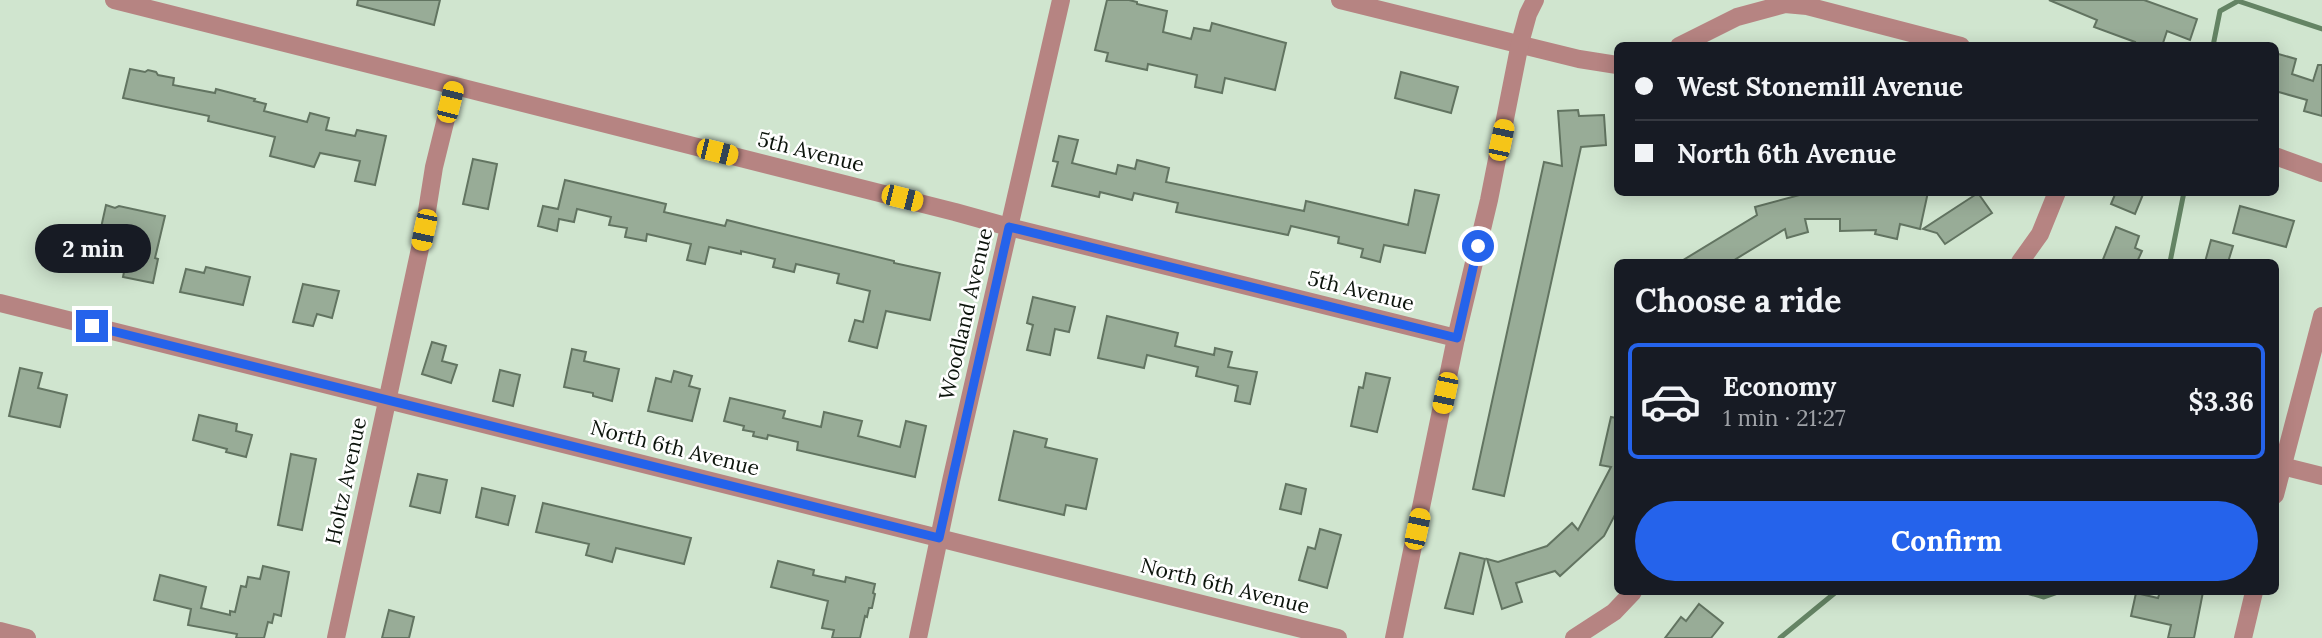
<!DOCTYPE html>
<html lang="en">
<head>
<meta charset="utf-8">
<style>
  body { margin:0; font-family:Lora,serif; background:#242831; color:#f1f3f6; height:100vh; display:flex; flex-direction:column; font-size:26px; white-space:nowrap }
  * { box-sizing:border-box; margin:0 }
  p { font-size:23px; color:#9ea1a6 }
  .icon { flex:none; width:38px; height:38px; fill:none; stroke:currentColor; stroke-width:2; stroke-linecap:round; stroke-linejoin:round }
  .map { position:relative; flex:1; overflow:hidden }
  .drawer { position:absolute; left:1614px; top:259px; width:665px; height:336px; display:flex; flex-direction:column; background:#171b24; border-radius:10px; box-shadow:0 4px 18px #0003 }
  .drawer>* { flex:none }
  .guide { position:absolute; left:1614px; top:42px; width:665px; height:154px; border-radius:10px; box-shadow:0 4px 18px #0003; display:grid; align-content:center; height:154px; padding:0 21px; background:#171b24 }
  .end { position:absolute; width:32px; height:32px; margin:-16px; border:9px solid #2563eb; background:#fff; box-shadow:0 0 0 4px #fff }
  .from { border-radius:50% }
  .bubble { position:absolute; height:49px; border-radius:24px; background:#171b24; box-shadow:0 4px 18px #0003; font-size:23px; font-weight:700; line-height:49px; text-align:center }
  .car { position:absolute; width:21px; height:42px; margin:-21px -10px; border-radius:9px; box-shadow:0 0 5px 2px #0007; background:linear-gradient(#f5c518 24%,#345 0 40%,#f5c518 0 76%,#345 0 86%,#f5c518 0) }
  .guide b { display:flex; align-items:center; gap:24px; height:66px; font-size:26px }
  .guide b+b { border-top:2px solid #363941 }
  .guide i { width:18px; height:18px; background:#f1f3f6 }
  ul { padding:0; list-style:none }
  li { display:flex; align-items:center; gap:21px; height:116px; margin:0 14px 10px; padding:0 7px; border:4px solid transparent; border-radius:10px }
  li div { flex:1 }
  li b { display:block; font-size:26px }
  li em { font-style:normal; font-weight:700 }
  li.current { border-color:#2563eb }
  li>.icon { width:63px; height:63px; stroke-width:1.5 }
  h2 { padding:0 21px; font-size:32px; line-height:84px }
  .action { display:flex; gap:14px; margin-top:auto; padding:14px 21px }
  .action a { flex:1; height:80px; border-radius:42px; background:#2563eb; color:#fff; font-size:28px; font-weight:700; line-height:80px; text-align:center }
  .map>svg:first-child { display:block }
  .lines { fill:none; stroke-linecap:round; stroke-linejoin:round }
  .stream { stroke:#648464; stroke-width:5 }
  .building { fill:#98ac97; stroke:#627461; stroke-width:2 }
  .minor { stroke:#b68482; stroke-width:18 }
  .route { stroke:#2563eb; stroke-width:9 }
  .labels { text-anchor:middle; stroke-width:5; stroke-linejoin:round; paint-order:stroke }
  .street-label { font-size:21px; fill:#0c140c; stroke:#fff }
</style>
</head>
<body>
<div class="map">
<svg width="2322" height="638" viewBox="0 0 2322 638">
  <rect width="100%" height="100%" fill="#d0e5cf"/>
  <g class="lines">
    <g class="stream">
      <polyline points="2213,46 2220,11 2238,1 2322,29"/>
      <polyline points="2170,262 2184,192"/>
      <polyline points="2027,592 2044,597 2058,592"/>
      <polyline points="1780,638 1836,592"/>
    </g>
  </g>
  <g class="building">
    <polygon points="358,0 440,0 434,25 357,5"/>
    <polygon points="1107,0 1129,0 1137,2 1137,4 1167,11 1163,32 1191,39 1194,28 1210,31 1212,23 1286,43 1275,90 1225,78 1222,93 1195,87 1197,75 1148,64 1147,70 1106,61 1108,53 1095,50"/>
    <polygon points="2049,0 2144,0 2197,19 2190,40 2167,31 2162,46 2134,46 2135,42 2094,27 2097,20"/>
    <polygon points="2275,53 2296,59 2292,74 2313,81 2318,65 2322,65 2322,116 2304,111 2307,100 2275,91"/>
    <polygon points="130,69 145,72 148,70 156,72 158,75 174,78 173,85 215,93 216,89 255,99 254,101 266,104 264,111 307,122 310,113 329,118 326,130 355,136 357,130 386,136 375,185 355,181 360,161 320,153 314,167 270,156 275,137 208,121 209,116 123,98"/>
    <polygon points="1401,72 1458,87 1451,113 1395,98"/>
    <polygon points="1578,110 1579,116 1604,115 1606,145 1581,147 1504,496 1473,489 1544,162 1562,166 1558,111"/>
    <polygon points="1059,136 1078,140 1072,163 1116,174 1118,165 1135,169 1137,160 1169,168 1166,182 1304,211 1306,201 1408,225 1415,190 1439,195 1425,253 1384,245 1380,262 1361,257 1363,249 1338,243 1339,237 1291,226 1288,235 1176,212 1178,203 1134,193 1132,200 1100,192 1099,197 1052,186 1058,162 1053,161"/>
    <polygon points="473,159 497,164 488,209 463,204"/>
    <polygon points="565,180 666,204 664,212 725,226 727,220 747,225 894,261 894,263 940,273 930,320 886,311 877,348 849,341 855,320 863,322 870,291 837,283 839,274 796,264 794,272 773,267 775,259 741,251 741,254 709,247 705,264 687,260 691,244 647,234 646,241 625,237 627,228 609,225 611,217 577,209 574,222 559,219 557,231 538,226 543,206 558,209"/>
    <polygon points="1928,192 1920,229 1900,224 1897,239 1875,234 1876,230 1840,231 1840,219 1805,219 1808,232 1787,238 1785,229 1731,262 1680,262 1757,215 1755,207 1807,193"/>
    <polygon points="2116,192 2144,192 2135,214 2111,204"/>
    <polygon points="1978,193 1992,213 1945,244 1937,233 1923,229"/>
    <polygon points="106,205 115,208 119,206 165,216 155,258 158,259 153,283 123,277 125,267 104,262 100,257 95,255"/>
    <polygon points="2240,206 2294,221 2286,247 2233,233"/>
    <polygon points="2116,227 2139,236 2135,248 2142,251 2137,262 2102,262"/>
    <polygon points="2211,240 2233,246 2228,262 2205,262"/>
    <polygon points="206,267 250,277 243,305 180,292 186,269 204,273"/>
    <polygon points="303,284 339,291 332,318 317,314 313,326 293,322"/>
    <polygon points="1033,297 1075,307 1069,332 1055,329 1050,355 1027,350 1033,325 1027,323"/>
    <polygon points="1107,316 1178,333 1175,346 1214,355 1215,348 1232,352 1228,367 1257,372 1250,404 1235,401 1238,386 1196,376 1198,367 1147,355 1144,368 1098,358"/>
    <polygon points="432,342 446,346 442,361 457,365 451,383 422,374"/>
    <polygon points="572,349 586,352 584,361 619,369 612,401 593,396 593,393 564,387"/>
    <polygon points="20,368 42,373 38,388 67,395 60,427 9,416"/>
    <polygon points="500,370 520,375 513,406 493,401"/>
    <polygon points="674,371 692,376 689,386 700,389 692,421 648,411 656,378 671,382"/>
    <polygon points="1366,373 1390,378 1377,432 1351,426 1359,387 1363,388"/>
    <polygon points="730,398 785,411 783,418 821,427 824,412 862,421 858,436 900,447 906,421 926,426 915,477 797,450 798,442 768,435 767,439 753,436 754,432 743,430 744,426 724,421"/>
    <polygon points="199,415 237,424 236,431 252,435 246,457 226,452 227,449 193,440"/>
    <polygon points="1611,417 1617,418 1617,511 1604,536 1560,576 1555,571 1516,583 1522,602 1502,609 1487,559 1498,562 1547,546 1572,523 1578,530 1611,467 1600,465"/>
    <polygon points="1014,431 1047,439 1045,447 1097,459 1086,509 1066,505 1064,515 999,500"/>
    <polygon points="291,454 316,459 302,530 278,525"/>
    <polygon points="418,474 447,480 440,513 410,506"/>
    <polygon points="1286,484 1306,489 1301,514 1280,509"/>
    <polygon points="482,488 515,496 508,525 476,517"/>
    <polygon points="543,503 691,538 684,564 616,548 612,562 586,555 589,544 536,532"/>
    <polygon points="1320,529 1341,535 1327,588 1299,580 1308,547 1315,549"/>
    <polygon points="1460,553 1485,559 1473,614 1445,608"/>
    <polygon points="778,561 814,570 813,575 845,582 846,577 875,584 873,593 875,594 872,608 869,608 867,617 865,616 860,638 832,638 834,630 822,628 828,601 771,587"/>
    <polygon points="263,566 289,572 281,616 274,614 272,623 268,622 264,638 236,638 237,634 188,625 191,609 154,600 160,575 206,587 201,608 230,615 230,611 235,612 241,586 246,587 248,577 260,579"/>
    <polygon points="2160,592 2203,592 2194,638 2168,638 2171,625 2131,616 2136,593 2158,598"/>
    <polygon points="1699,604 1723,623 1711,638 1665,638 1681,617 1686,621"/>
    <polygon points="389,610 414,617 409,638 382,638"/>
  </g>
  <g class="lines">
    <g class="minor">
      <polyline points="114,0 955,212 1009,227 1456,338"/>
      <polyline points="1340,0 1579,59 1617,65"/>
      <polyline points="1679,46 1737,17 1785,4 1807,6 1961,46"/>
      <polyline points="2275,156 2322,173"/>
      <polyline points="2020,262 2040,234 2057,192"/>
      <polyline points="0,303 1338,638"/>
      <polyline points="2282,466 2322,476"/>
      <polyline points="2275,495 2322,316"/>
      <polyline points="0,631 27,638"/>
      <polyline points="336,638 424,230 434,167 454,86"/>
      <polyline points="918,638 951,481 1061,0"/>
      <polyline points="1394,638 1456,338 1489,200 1520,43 1528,14 1535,0"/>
      <polyline points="1574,638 1614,612 1633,592"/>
      <polyline points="2243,638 2254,592"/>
    </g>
  </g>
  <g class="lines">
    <polyline class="route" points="92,326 939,538 1009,227 1457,338 1478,246"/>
  </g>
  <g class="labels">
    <g class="street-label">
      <text transform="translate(811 152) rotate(14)" y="7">5th Avenue</text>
      <text transform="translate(1361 291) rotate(14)" y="7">5th Avenue</text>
      <text transform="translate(966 314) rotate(-77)" y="7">Woodland Avenue</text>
      <text transform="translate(675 448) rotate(14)" y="7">North 6th Avenue</text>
      <text transform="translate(346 481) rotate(-78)" y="7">Holtz Avenue</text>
      <text transform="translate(1225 586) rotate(14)" y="7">North 6th Avenue</text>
    </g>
  </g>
</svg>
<i class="end from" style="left:1478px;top:246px"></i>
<i class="end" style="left:92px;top:326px"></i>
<div class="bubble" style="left:35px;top:224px;width:116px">2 min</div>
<i class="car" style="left:450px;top:102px;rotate:14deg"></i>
<i class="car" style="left:1501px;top:140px;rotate:12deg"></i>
<i class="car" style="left:717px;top:152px;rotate:104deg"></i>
<i class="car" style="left:902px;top:198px;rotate:104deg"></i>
<i class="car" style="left:424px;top:230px;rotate:192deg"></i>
<i class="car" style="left:1445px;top:393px;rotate:192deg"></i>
<i class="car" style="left:1417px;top:529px;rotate:12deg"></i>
<div class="guide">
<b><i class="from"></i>West Stonemill Avenue</b>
<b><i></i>North 6th Avenue</b>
</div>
<section class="drawer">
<h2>Choose a ride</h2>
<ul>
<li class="current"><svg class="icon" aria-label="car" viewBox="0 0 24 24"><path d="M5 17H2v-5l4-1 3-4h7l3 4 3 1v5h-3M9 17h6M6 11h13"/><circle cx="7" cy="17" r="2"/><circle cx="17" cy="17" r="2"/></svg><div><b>Economy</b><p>1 min · 21:27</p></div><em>$3.36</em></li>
</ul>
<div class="action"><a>Confirm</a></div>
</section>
</div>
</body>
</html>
